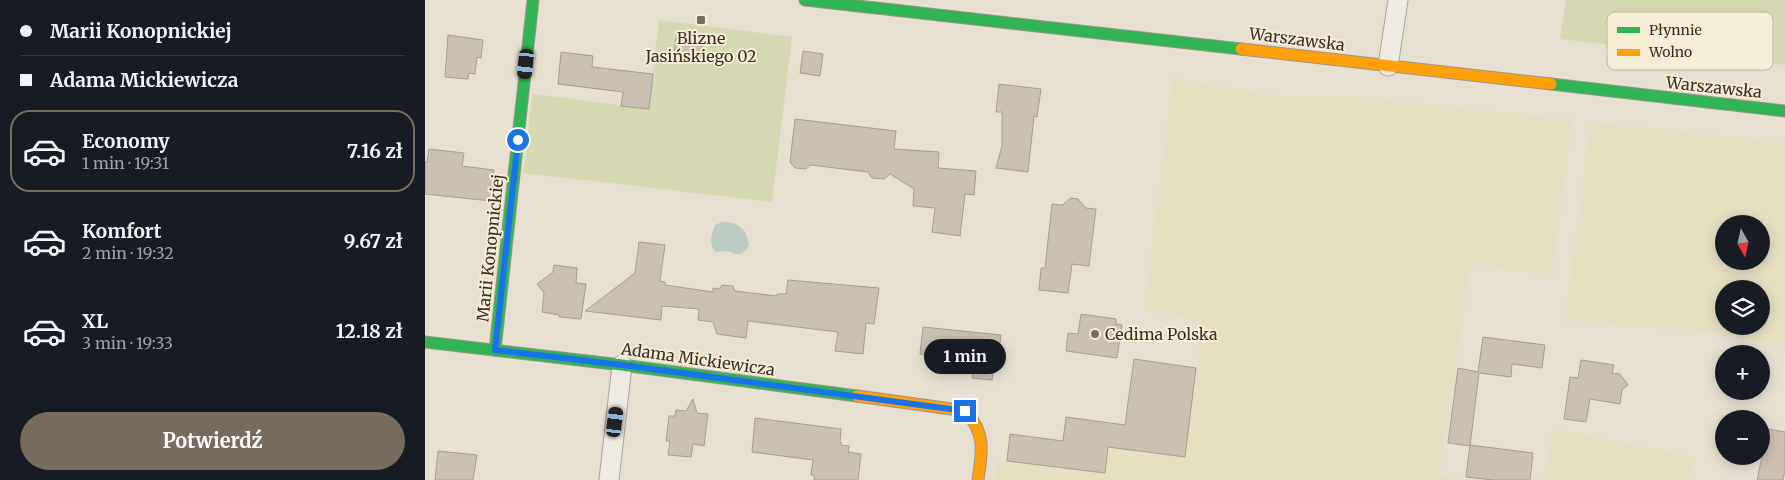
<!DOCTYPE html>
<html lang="pl">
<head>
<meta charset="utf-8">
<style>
  body { margin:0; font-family:Merriweather,serif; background:#242831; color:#f1f3f6; height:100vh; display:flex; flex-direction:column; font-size:19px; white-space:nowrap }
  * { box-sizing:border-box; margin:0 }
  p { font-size:16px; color:#9ea1a6 }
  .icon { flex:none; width:28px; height:28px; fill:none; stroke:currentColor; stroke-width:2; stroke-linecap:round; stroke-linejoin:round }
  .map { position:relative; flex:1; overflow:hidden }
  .details { display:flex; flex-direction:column; background:#171b24; width:425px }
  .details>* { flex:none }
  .hud { display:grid; align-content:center; height:110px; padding:0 20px; background:#171b24 }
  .needle { width:32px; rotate:172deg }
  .buttons { position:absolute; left:1290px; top:215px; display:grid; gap:10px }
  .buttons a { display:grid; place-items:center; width:55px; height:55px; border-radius:50%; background:#171b24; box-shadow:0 2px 12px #0003; font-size:25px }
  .end { position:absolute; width:22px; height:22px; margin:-11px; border:6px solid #1a73e8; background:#fff; box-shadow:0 0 0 2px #fff }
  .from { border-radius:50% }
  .bubble { position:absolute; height:35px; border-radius:18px; background:#171b24; box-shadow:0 2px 12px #0003; font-size:16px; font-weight:700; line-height:35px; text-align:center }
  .car { position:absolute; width:15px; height:30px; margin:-15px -8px; border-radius:6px; box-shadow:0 0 4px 1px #0007; background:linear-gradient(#222 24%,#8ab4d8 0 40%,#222 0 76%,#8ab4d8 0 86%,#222 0) }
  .hud b { display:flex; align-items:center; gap:18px; height:48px; font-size:19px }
  .hud b+b { border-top:1px solid #363941 }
  .hud i { width:12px; height:12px; background:#f1f3f6 }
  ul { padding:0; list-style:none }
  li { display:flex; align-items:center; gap:15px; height:82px; margin:0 10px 8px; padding:0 10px; border:2px solid transparent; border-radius:20px }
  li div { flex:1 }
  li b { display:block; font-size:19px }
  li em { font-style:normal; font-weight:700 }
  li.selected { border-color:#786c5e }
  li>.icon { width:45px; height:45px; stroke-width:1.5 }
  .primary-button { display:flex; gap:10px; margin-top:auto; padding:10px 20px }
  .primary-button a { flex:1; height:58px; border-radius:30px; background:#786c5e; color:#fff; font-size:20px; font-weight:700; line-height:58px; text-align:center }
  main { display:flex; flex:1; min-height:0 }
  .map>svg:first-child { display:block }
  .farmland { fill:#e6dfc2; fill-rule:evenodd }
  .green { fill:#d6d7b3 }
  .water { fill:#bcccc2 }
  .building { fill:#cbbfb2; stroke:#a89c90 }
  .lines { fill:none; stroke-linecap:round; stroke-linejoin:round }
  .street-casing { stroke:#ada599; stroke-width:21 }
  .fast-casing { stroke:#9c958a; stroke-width:13 }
  .slow-casing { stroke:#9c958a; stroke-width:13 }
  .street { stroke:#efebe3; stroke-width:19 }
  .fast { stroke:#30b455; stroke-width:11 }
  .slow { stroke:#ff9f0a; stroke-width:11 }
  .route { stroke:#1a73e8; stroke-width:6 }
  .poi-dot { fill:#786c5e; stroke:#f7eed8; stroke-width:2 }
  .labels { text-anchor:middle; stroke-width:4; stroke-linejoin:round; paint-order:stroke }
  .poi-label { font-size:16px; fill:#3d2e20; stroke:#f7eed8 }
  .street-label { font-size:16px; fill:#3d2e20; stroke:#f7eed8 }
  .key { fill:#f7eed8; stroke:#bfb4a1; stroke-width:1 }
  .key-label { font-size:14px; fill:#3d2e20 }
</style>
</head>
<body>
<main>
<section class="details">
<div class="hud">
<b><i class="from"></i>Marii Konopnickiej</b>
<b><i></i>Adama Mickiewicza</b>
</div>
<ul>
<li class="selected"><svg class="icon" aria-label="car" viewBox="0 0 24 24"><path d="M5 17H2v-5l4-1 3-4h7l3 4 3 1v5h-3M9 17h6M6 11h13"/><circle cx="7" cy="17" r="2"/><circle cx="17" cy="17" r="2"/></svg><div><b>Economy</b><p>1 min · 19:31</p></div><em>7.16 zł</em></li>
<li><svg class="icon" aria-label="car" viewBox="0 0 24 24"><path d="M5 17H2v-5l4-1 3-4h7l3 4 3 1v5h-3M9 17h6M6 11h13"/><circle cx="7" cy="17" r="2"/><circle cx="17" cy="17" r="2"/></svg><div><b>Komfort</b><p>2 min · 19:32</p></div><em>9.67 zł</em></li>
<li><svg class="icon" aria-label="car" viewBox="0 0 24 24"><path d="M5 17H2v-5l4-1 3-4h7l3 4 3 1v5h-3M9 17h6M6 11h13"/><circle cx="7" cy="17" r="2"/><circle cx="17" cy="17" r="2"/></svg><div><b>XL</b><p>3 min · 19:33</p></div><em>12.18 zł</em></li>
</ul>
<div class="primary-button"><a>Potwierdź</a></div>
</section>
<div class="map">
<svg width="1360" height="480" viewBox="0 0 1360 480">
  <rect width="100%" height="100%" fill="#e7e0d1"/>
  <g class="farmland">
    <polygon points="748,79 860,97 946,98 1147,120 1127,275 1046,264 1014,475 1046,480 570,480 572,460 679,473 683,447 760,457 777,319 719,310"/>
    <path d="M1166 122 1360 143V346L1292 333 1140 320ZM1299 224H1336V261H1299ZM1299 289H1336V326H1299Z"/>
    <polygon points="1128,429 1269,457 1264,480 1118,480"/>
  </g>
  <g class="green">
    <polygon points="1141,0 1360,0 1360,65 1135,39"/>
    <polygon points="234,20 367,37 347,202 99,173 107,94 224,109"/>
  </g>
  <path class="water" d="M297 222C313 221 323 230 324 246L317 254H310L304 251 290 252C284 243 286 234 290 225Z"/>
  <g class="building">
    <polygon points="23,35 58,40 56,58 52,57 50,74 44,73 43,79 20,77"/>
    <polygon points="251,38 278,41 275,63 248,60"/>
    <polygon points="378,51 398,54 395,76 375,73"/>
    <polygon points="136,52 168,56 167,67 228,74 224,109 196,106 198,92 133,84"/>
    <polygon points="574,84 616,89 612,117 609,116 603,172 571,168 577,146 577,112 571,112"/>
    <polygon points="370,119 471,131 469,149 514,152 513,168 551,171 549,195 540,194 535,236 507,232 510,208 488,206 489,189 465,174 459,179 447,178 443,172 386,165 381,169 370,168 365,162"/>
    <polygon points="4,149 39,153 37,166 69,170 66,201 0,194 0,162 2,162"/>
    <polygon points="646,198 653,199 661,208 671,209 664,266 647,264 643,293 614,290 616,268 620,268 627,204 637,205"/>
    <polygon points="214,242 240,245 235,281 240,282 240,285 288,292 288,288 294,289 297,285 308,286 310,291 352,296 352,294 361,294 363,280 454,288 449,324 441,323 438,354 410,351 413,332 323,321 321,338 292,334 288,322 273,320 274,309 237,306 236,320 160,311 210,273"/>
    <polygon points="129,265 152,268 151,283 161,284 156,319 134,317 134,315 117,312 119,293 112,284 128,272"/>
    <polygon points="656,314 691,319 691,324 697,325 692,358 641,351 643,333 653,334"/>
    <polygon points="498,327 576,335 573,358 570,357 567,380 547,378 548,372 538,370 539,368 528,367 528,364 512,362 513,356 495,354"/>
    <polygon points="1058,337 1120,345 1117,368 1087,364 1086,377 1054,373 1045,446 1023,443 1033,368 1053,372"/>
    <polygon points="709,359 771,368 760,457 683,447 680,473 582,461 585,434 638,441 641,417 700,425"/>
    <polygon points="1156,360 1189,365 1187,373 1195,374 1203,385 1197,390 1195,404 1165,399 1161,422 1139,419 1145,377 1153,378"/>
    <polygon points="268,399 272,413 283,414 279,446 268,444 266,457 243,455 245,441 241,441 244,416 250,416 251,410 261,411"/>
    <polygon points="330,418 416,429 415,442 416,442 416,445 424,446 423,452 436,454 433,480 389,480 389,475 386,475 388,460 327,452"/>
    <polygon points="1343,429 1360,432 1360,470 1358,480 1332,480"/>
    <polygon points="1045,445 1108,453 1105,480 1068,480 1041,477"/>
    <polygon points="13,451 52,455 48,480 10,480"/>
  </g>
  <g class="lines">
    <defs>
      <g id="street">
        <polyline points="963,66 973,0"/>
        <polyline points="184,480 197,365"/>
      </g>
      <g id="fast">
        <polyline points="380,0 816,49"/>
        <polyline points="1126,84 1360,111"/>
        <polyline points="0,342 197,365 432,396"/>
        <polyline points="70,350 108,0"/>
      </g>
      <g id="slow">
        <polyline points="816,49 1126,84"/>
        <path d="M432 396 541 411C561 435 557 451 553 480"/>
      </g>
    </defs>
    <use href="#street" class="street-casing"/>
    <use href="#fast" class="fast-casing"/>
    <use href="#slow" class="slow-casing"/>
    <use href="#street" class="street"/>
    <use href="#fast" class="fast"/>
    <use href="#slow" class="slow"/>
  </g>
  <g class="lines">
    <polyline class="route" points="93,140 70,350 197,365 540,411"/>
  </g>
  <g class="poi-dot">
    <rect x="271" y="15" width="10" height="10" rx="2.5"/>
    <circle cx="670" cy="334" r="5"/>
  </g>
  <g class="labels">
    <g class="poi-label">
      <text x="276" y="44">Blizne<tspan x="276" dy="18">Jasińskiego 02</tspan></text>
      <text x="680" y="340" text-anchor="start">Cedima Polska</text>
    </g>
    <g class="street-label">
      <text transform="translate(872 39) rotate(7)" y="6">Warszawska</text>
      <text transform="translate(1289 87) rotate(6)" y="6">Warszawska</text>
      <text transform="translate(65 248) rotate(-84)" y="6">Marii Konopnickiej</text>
      <text transform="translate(273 359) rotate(8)" y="6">Adama Mickiewicza</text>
    </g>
  </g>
  <rect x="1182" y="12" width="166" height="58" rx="8" class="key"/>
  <rect x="1192" y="27" width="23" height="6" fill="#30b455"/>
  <rect x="1192" y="49" width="23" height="7" fill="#ff9f0a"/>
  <g class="key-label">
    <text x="1224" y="35">Płynnie</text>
    <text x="1224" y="57">Wolno</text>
  </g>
</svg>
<div class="buttons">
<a><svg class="needle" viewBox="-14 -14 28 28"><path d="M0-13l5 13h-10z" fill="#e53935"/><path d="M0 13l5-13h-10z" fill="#9ea1a6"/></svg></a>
<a><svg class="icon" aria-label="layers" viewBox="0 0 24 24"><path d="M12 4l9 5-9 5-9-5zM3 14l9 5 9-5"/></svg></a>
<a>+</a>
<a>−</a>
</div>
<i class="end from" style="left:93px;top:140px"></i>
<i class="end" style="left:540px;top:411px"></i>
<div class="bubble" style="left:499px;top:339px;width:82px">1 min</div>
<i class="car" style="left:101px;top:64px;rotate:186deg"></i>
<i class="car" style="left:190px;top:422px;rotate:7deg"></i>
</div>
</main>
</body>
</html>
